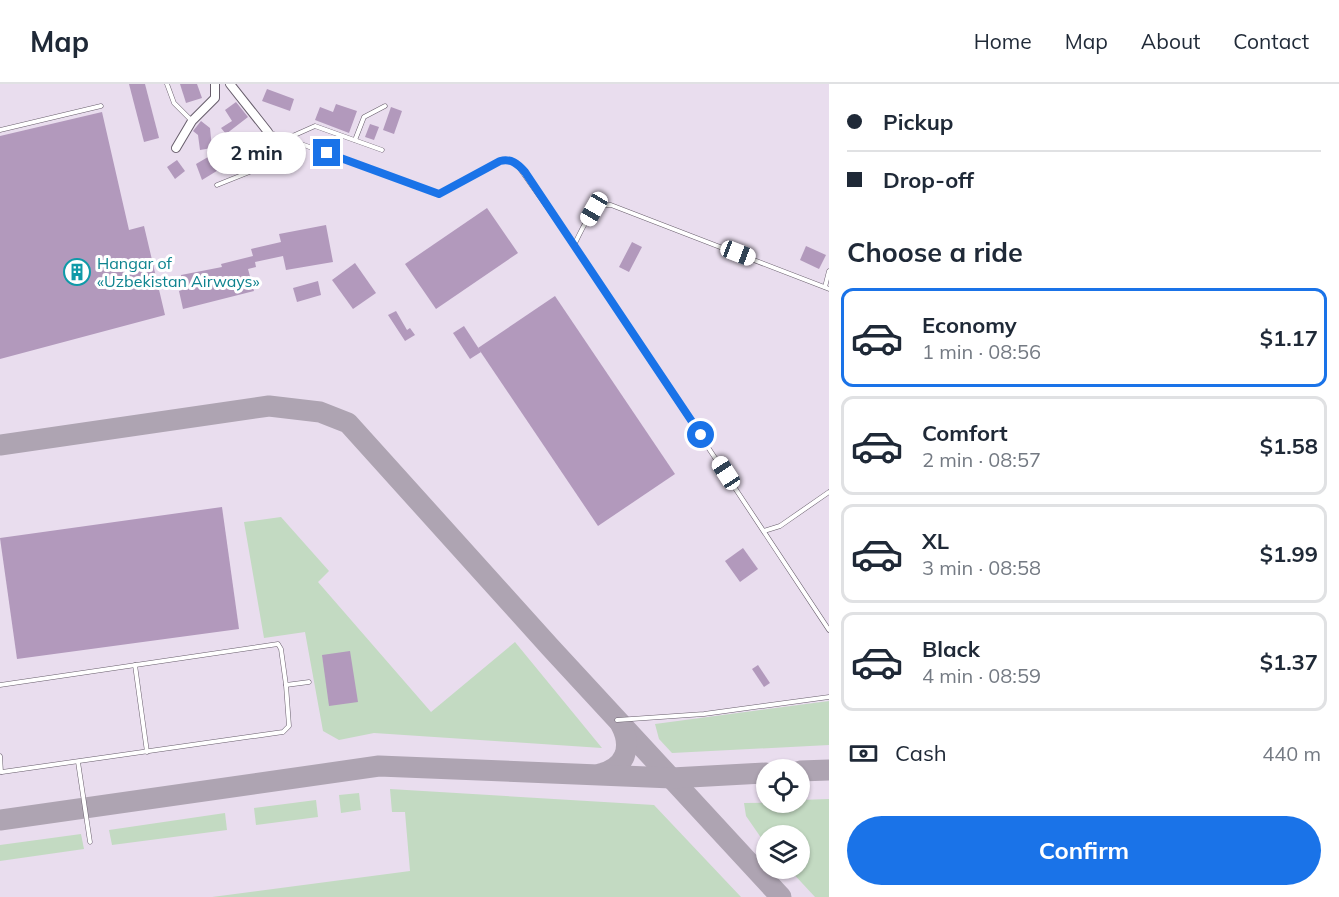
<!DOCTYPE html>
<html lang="en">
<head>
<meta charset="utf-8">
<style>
  body { margin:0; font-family:Mulish,sans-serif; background:#f6f6f7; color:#1f2937; height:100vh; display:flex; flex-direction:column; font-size:22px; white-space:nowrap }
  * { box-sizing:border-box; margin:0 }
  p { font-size:20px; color:#747a83 }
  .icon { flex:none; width:33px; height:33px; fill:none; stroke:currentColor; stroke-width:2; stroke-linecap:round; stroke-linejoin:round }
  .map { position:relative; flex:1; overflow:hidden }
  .side { display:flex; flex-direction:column; background:#fff; width:510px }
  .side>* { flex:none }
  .top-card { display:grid; align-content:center; height:132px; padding:0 18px; background:#fff }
  .fabs { position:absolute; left:756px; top:675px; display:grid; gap:12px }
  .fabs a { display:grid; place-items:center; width:54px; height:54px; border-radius:50%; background:#fff; box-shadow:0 2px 4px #0004; font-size:30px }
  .end { position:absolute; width:27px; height:27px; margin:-14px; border:8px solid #1a73e8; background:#fff; box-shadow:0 0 0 3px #fff }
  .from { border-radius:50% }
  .bubble { position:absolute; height:42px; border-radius:21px; background:#fff; box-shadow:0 2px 4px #0004; font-size:20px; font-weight:700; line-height:42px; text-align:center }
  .car { position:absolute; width:18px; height:36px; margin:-18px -9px; border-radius:8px; box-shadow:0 0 4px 2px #0007; background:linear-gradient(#fff 24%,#345 0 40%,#fff 0 76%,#345 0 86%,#fff 0) }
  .top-card b { display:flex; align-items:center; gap:21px; height:57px; font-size:22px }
  .top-card b+b { border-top:2px solid #e0e1e3 }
  .top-card i { width:15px; height:15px; background:#1f2937 }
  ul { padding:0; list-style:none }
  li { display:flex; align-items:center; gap:18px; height:99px; margin:0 12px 9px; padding:0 6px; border:3px solid #e0e1e3; border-radius:12px }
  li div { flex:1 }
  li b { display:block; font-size:22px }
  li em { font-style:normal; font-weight:700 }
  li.active { border-color:#1a73e8 }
  li>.icon { width:54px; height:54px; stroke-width:1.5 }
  h2 { padding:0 18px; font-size:27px; line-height:72px }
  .pay { display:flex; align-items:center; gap:15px; height:66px; padding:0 18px; font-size:22px }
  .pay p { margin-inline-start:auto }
  .action { display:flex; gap:12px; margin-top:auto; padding:12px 18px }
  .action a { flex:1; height:69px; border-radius:36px; background:#1a73e8; color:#fff; font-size:24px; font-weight:700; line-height:69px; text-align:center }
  header { display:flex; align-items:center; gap:36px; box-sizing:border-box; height:84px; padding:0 30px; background:#fff; border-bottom:2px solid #e0e1e3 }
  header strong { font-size:28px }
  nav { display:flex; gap:33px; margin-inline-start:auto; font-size:21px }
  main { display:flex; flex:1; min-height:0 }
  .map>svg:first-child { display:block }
  .green { fill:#c3dac2 }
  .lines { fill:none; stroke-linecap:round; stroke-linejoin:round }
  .taxiway { stroke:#aea4b2; stroke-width:21 }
  .building { fill:#b299bc }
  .service-casing { stroke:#675d6b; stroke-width:5 }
  .minor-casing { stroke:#675d6b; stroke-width:10 }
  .service { stroke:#fff; stroke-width:4 }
  .minor { stroke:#fff; stroke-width:8 }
  .route { stroke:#1a73e8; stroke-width:8 }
  .labels { text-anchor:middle; stroke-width:6; stroke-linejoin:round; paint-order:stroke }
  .culture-label { font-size:16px; fill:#0d838f; stroke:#fff; text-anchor:start }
</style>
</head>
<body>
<header>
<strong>Map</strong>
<nav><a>Home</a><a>Map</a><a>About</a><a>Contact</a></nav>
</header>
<main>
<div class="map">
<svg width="829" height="813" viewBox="0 0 829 813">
  <rect width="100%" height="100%" fill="#e9ddee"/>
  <g class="green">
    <polygon points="281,433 329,487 318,498 431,628 515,558 602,664 374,649 339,656 323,647 305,548 264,554 244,438"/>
    <polygon points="829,617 829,661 672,669 659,655 655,640"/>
    <polygon points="390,705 654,721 741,813 212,813 410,787 405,728 392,728"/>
    <polygon points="359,709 361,726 341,729 339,711"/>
    <polygon points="829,715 829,813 815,813 789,785 800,784 800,752 766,752 766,761 746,732 744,719 800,718 800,716"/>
    <polygon points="316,716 318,733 256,741 254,724"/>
    <polygon points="225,729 227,746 112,761 109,746"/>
    <polygon points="81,750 84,765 0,777 0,761"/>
  </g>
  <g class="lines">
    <g class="taxiway">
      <polyline points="0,361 269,322 320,328 348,339 550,563 781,813"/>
      <polyline points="800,687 829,686"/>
      <path d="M600 690C625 684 633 664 621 641"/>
      <polyline points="0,736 379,682 672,694 766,689"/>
    </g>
  </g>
  <g class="building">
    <polygon points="129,0 145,0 159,54 144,58"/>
    <polygon points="180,0 197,0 202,14 186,19"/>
    <polygon points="267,5 294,15 290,27 262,17"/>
    <polygon points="236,18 248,33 226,50 221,44 232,37 225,26"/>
    <polygon points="336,20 357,27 349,49 315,36 320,23 333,28"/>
    <polygon points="391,23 402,27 394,50 383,46"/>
    <polygon points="102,28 129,146 144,142 165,231 0,275 0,52"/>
    <polygon points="201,37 210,44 212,64 200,66 198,51 193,47"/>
    <polygon points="370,40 379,43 374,56 365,53"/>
    <polygon points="245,55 257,78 248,82 236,59"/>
    <polygon points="220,66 225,73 216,78 220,85 202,96 196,80"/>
    <polygon points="177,76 185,87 175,95 167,83"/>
    <polygon points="487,124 518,169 436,225 405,180"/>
    <polygon points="326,141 333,178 286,186 283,172 255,178 256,183 248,185 254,207 183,225 179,207 182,206 181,191 222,183 221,180 253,172 251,165 281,158 279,150"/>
    <polygon points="632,158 642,163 629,188 619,183"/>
    <polygon points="806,162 826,171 819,185 800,176"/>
    <polygon points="355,179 376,209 353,225 332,196"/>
    <polygon points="318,197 321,211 297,218 293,204"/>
    <polygon points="555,212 675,390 598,442 478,264"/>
    <polygon points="396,227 407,246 410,244 415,251 405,257 388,231"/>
    <polygon points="464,242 481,268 470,275 453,249"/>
    <polygon points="222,423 239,545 17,575 0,454"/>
    <polygon points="743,464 758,485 740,498 725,477"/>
    <polygon points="350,567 358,618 329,622 322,571"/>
    <polygon points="758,581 770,599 764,603 752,585"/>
  </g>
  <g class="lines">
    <defs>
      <g id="service">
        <polyline points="167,0 174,19 191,36"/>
        <polyline points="0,46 101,22"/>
        <polyline points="288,54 315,42 382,66"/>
        <polyline points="355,56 364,33 385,22"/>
        <polyline points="217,101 272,79 268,48 439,110 500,77 506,76 516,79 574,161 829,546"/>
        <path d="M574 161C583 145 590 120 611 121L829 205"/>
        <polyline points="825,203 829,187"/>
        <polyline points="764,447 780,442 829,408"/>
        <polyline points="135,581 147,668"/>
        <polyline points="0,601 278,560 281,565 286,601 309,598"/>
        <polyline points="617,636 704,630 829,613"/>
        <polyline points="0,672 1,688"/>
        <polyline points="78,678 90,758"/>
        <polyline points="2,688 283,648 289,642 286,601"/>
      </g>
      <g id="minor">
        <polyline points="230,0 268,48"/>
        <polyline points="176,64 192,37 215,14 215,0"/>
      </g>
    </defs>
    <use href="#service" class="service-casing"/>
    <use href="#minor" class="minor-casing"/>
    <use href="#service" class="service"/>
    <use href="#minor" class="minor"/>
  </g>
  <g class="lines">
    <path class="route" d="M327 69 439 110 500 77C511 74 518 80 525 88L701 351"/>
  </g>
  <defs>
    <symbol id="building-ring" viewBox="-11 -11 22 22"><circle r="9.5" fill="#fff" stroke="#0f9aa8" stroke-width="1.5"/><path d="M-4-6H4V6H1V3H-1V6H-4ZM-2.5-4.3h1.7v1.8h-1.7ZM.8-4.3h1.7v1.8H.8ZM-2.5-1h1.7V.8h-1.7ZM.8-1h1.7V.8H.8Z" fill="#0f9aa8"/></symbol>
  </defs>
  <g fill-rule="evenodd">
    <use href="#building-ring" x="62" y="173" width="30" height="30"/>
  </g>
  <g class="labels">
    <g class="culture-label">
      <text x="97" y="185">Hangar of<tspan x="97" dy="18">«Uzbekistan Airways»</tspan></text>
    </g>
  </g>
</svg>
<div class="fabs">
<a><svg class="icon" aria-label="locate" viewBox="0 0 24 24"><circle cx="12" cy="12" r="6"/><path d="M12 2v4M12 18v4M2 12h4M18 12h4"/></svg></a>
<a><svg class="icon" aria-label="layers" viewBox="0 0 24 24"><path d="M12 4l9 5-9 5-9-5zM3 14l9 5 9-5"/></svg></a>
</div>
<i class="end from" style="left:701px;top:351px"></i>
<i class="end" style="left:327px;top:69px"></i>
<div class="bubble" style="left:207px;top:48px;width:99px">2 min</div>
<i class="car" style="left:594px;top:125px;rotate:210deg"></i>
<i class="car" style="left:738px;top:169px;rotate:111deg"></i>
<i class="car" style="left:726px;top:389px;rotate:327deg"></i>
</div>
<section class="side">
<div class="top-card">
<b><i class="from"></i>Pickup</b>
<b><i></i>Drop-off</b>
</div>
<h2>Choose a ride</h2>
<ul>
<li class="active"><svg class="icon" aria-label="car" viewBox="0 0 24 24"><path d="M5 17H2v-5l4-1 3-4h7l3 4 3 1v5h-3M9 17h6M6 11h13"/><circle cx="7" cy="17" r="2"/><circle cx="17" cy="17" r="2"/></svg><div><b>Economy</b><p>1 min · 08:56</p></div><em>$1.17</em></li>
<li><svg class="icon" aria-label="car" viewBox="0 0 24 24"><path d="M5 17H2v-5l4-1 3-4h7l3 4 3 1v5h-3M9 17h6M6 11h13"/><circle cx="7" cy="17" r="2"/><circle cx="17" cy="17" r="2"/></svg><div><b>Comfort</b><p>2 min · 08:57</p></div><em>$1.58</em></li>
<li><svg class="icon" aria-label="car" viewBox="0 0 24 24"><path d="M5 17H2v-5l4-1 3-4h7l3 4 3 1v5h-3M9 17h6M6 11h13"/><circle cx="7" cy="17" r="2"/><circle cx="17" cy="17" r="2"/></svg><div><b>XL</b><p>3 min · 08:58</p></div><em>$1.99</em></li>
<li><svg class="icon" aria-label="car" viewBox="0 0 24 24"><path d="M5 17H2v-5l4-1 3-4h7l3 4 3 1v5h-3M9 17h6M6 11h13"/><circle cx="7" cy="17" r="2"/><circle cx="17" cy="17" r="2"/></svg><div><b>Black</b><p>4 min · 08:59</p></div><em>$1.37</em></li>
</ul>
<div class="pay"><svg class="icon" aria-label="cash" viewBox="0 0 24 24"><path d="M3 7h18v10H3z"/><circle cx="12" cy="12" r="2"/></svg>Cash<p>440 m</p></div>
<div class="action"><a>Confirm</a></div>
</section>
</main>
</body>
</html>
